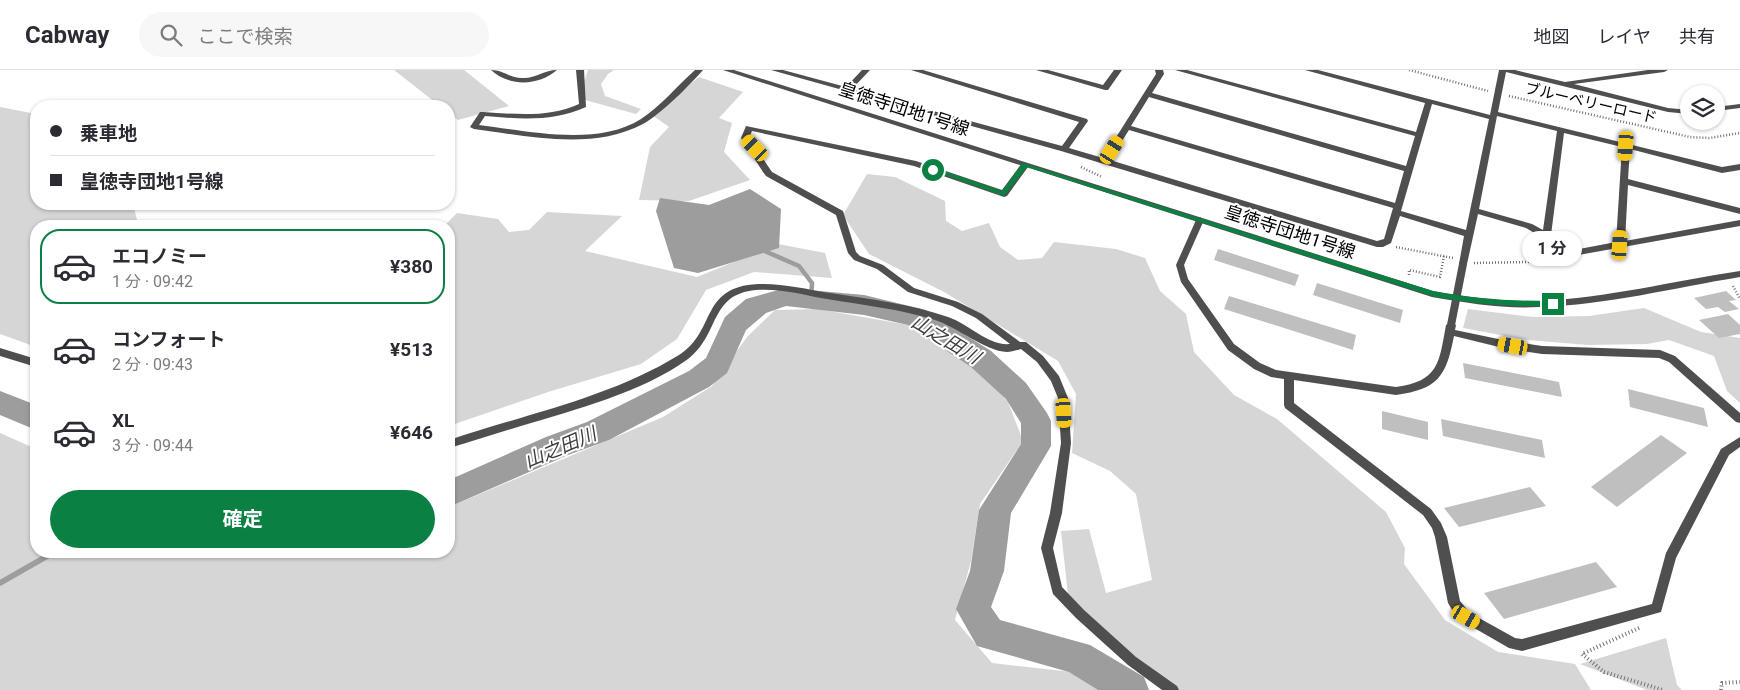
<!DOCTYPE html>
<html lang="ja">
<head>
<meta charset="utf-8">
<style>
  body { margin:0; font-family:Roboto,"Noto Sans JP",sans-serif; background:#f7f7f7; color:#2b2b33; height:100vh; display:flex; flex-direction:column; font-size:19px; white-space:nowrap }
  * { box-sizing:border-box; margin:0 }
  p { font-size:16px; color:#7c7c81 }
  .icon { flex:none; width:28px; height:28px; fill:none; stroke:currentColor; stroke-width:2; stroke-linecap:round; stroke-linejoin:round }
  .map { position:relative; flex:1; overflow:hidden }
  .side { position:absolute; left:30px; top:150px; width:425px; height:338px; display:flex; flex-direction:column; background:#fff; border-radius:20px; box-shadow:0 1px 4px #0004 }
  .side>* { flex:none }
  .top-card { position:absolute; left:30px; top:30px; width:425px; height:110px; border-radius:20px; box-shadow:0 1px 4px #0004; display:grid; align-content:center; height:110px; padding:0 20px; background:#fff }
  .fabs { position:absolute; left:1680px; top:15px; display:grid; gap:10px }
  .fabs a { display:grid; place-items:center; width:45px; height:45px; border-radius:50%; background:#fff; box-shadow:0 1px 4px #0004; font-size:25px }
  .end { position:absolute; width:22px; height:22px; margin:-11px; border:6px solid #0b8043; background:#fff; box-shadow:0 0 0 2px #fff }
  .from { border-radius:50% }
  .bubble { position:absolute; height:35px; border-radius:18px; background:#fff; box-shadow:0 1px 4px #0004; font-size:16px; font-weight:700; line-height:35px; text-align:center }
  .car { position:absolute; width:15px; height:30px; margin:-15px -8px; border-radius:6px; box-shadow:0 0 4px 1px #0007; background:linear-gradient(#f5c518 24%,#345 0 40%,#f5c518 0 76%,#345 0 86%,#f5c518 0) }
  .top-card b { display:flex; align-items:center; gap:18px; height:48px; font-size:19px }
  .top-card b+b { border-top:1px solid #e1e1e2 }
  .top-card i { width:12px; height:12px; background:#2b2b33 }
  ul { padding:9px 0 0; list-style:none }
  li { display:flex; align-items:center; gap:15px; height:75px; margin:0 10px 8px; padding:0 10px; border:2px solid transparent; border-radius:20px }
  li div { flex:1 }
  li b { display:block; font-size:19px }
  li em { font-style:normal; font-weight:700 }
  li.active { border-color:#0b8043 }
  li>.icon { width:45px; height:45px; stroke-width:1.5 }
  .cta { display:flex; gap:10px; margin-top:auto; padding:10px 20px }
  .cta a { flex:1; height:58px; border-radius:30px; background:#0b8043; color:#fff; font-size:20px; font-weight:700; line-height:58px; text-align:center }
  header { display:flex; align-items:center; gap:30px; box-sizing:border-box; height:70px; padding:0 25px; background:#fff; border-bottom:1px solid #e1e1e2 }
  header strong { font-size:24px }
  nav { display:flex; gap:28px; margin-inline-start:auto; font-size:18px }
  .search { width:350px; height:45px; background:#f7f7f7; display:flex; align-items:center; gap:12px; box-sizing:border-box; padding:0 18px; border-radius:28px; color:#7c7c81; font-size:19px }
  .map>svg:first-child { display:block }
  .green { fill:#d6d6d6 }
  .water { fill:#9d9d9d }
  .lines { fill:none; stroke-linecap:round; stroke-linejoin:round }
  .stream-far1 { stroke:#9d9d9d; stroke-width:4.5 }
  .stream { stroke:#9d9d9d; stroke-width:5.5 }
  .river { fill:#9d9d9d; fill-rule:evenodd }
  .building { fill:#bfbfbf }
  .path-far1 { stroke:#717171; stroke-width:2.5; stroke-dasharray:1 2; stroke-linecap:butt }
  .path { stroke:#717171; stroke-width:4; stroke-dasharray:1 2.5; stroke-linecap:butt }
  .minor { fill:#4f4f4f; fill-rule:evenodd }
  .tertiary { fill:#4f4f4f; fill-rule:evenodd }
  .minor-bridge { stroke:#4f4f4f; stroke-width:8 }
  .route { fill:#0b8043 }
  .labels { text-anchor:middle; stroke-width:4; stroke-linejoin:round; paint-order:stroke }
  .far-street-label { font-size:15px; fill:#000; stroke:#fff }
  .street-label { font-size:18px; fill:#000; stroke:#fff }
  .water-label { font-size:19px; font-style:italic; fill:#3e3e3e; stroke:#fff }
</style>
</head>
<body>
<header>
<strong>Cabway</strong>
<div class="search"><svg class="icon" aria-label="search" viewBox="0 0 24 24"><circle cx="10" cy="10" r="6"/><path d="M15 15l6 6"/></svg>ここで検索</div>
<nav><a>地図</a><a>レイヤ</a><a>共有</a></nav>
</header>
<div class="map">
<svg width="1740" height="620" viewBox="0 0 1740 620">
  <rect width="100%" height="100%" fill="#fff"/>
  <g class="green">
    <polygon points="394,0 464,0 509,36 458,50 449,43 449,36 440,36"/>
    <polygon points="588,0 614,0 608,4 601,14 605,26 641,39 636,44 585,30 583,16"/>
    <polygon points="699,7 743,22 719,48 732,53 724,82 750,110 689,131 639,130 650,77 669,57 652,45"/>
    <polygon points="0,37 36,44 36,134 133,134 138,154 146,156 36,156 36,277 0,264"/>
    <polygon points="867,104 895,107 945,131 946,151 962,161 989,153 1000,177 1018,190 1042,188 1054,172 1116,179 1145,188 1160,221 1186,244 1194,282 1234,325 1277,349 1386,442 1405,478 1404,494 1445,550 1498,582 1575,594 1591,620 1179,620 1101,560 1068,525 1061,461 1089,459 1106,523 1152,510 1136,424 1110,401 1072,383 1076,324 1058,291 944,222 869,184 843,145"/>
    <polygon points="547,142 622,146 585,181 697,207 778,174 825,183 832,208 754,202 706,220 677,269 641,294 548,322 449,356 449,156 444,156 457,143 498,149 509,162 529,160"/>
    <polygon points="1644,238 1701,262 1740,268 1740,333 1727,321 1714,286 1669,270 1647,274 1588,275 1528,270 1463,258 1468,239 1533,247 1589,246"/>
    <polygon points="818,239 914,256 975,294 1008,332 1023,371 980,434 971,491 955,550 992,593 1072,602 1098,620 0,620 0,363 36,379 36,481 449,481 449,437 663,347 712,316 747,267 775,240"/>
    <polygon points="1666,568 1677,615 1682,620 1647,620 1580,594"/>
  </g>
  <polygon class="water" points="750,119 781,139 779,178 698,203 674,198 656,141 660,128 709,135"/>
  <g class="lines">
    <polyline class="stream-far1" points="760,179 799,196 812,213 811,230"/>
    <polyline class="stream" points="0,513 56,481"/>
    <g class="river">
      <polygon points="786,218 864,225 926,240 991,281 1026,313 1047,343 1051,351 1051,376 1011,443 1004,501 991,537 1000,550 1090,575 1144,607 1149,620 1098,620 1069,602 977,576 956,539 970,501 979,440 1021,374 1021,353 1006,329 971,297 908,255 864,245 786,236 766,243 746,260 727,303 709,317 609,370 568,385 449,437 449,410 546,367 587,352 689,301 706,288 725,247 746,229"/>
      <polygon points="0,321 36,335 36,360 0,345"/>
    </g>
  </g>
  <g class="building">
    <polygon points="1218,179 1299,205 1295,216 1214,190"/>
    <polygon points="1317,213 1403,240 1400,253 1313,225"/>
    <polygon points="1726,221 1736,230 1729,231 1739,239 1725,242 1718,237 1706,239 1694,228"/>
    <polygon points="1229,226 1356,265 1353,280 1224,239"/>
    <polygon points="1728,244 1740,255 1740,264 1719,268 1699,250"/>
    <polygon points="1463,293 1559,312 1562,327 1465,308"/>
    <polygon points="1628,319 1704,338 1708,357 1630,337"/>
    <polygon points="1382,341 1428,352 1428,370 1382,359"/>
    <polygon points="1441,349 1542,370 1545,388 1443,366"/>
    <polygon points="1661,365 1687,383 1617,437 1591,417"/>
    <polygon points="1530,417 1546,436 1459,457 1444,438"/>
    <polygon points="1596,492 1617,517 1504,549 1484,523"/>
  </g>
  <g class="lines">
    <g class="path-far1">
      <polyline points="1409,0 1488,21"/>
      <polyline points="1509,26 1690,67 1709,68 1740,63"/>
      <polyline points="1081,97 1102,107"/>
      <polyline points="1396,177 1453,188"/>
      <polyline points="1474,193 1528,192 1557,186"/>
      <polyline points="1409,205 1409,200 1440,207 1444,186"/>
      <polyline points="1733,216 1740,229"/>
    </g>
    <g class="path">
      <polyline points="1639,558 1582,584 1604,602 1663,620"/>
      <polyline points="1721,620 1722,613 1740,612"/>
    </g>
    <g class="minor">
      <path d="M491 0C503 0 510 8 522 8 535 9 544 0 557 0 539 16 509 17 491 0Z"/>
      <path d="M576 0H584L586 37C553 52 520 49 485 46L479 55C528 61 597 77 641 49 661 36 677 16 695 0H703C689 16 661 44 643 54 592 81 528 66 474 59L470 57 480 42H483C516 44 548 48 579 34Z"/>
      <path d="M771 0H783L846 17 862 0H870L852 19 1062 76 1079 52 911 0H923L1087 49 1088 51 1069 78 1103 88 1156 4 1155 0H1163L1164 4 1152 23 1406 96 1415 66 1175 0H1187L1416 62 1425 33 1305 0H1318L1490 45 1499 0H1515L1565 12 1648 0H1668L1664 2 1574 14 1668 38 1689 40V44L1668 42 1506 2 1498 42 1722 97 1740 94V100L1722 103 1630 79 1628 109 1740 138V144L1628 115 1625 171 1740 150V156L1573 186 1526 158 1478 144 1467 194 1463 197 1459 194 1464 166 1400 146 1391 173 1383 177H1377L1061 81ZM1149 27 1404 101 1395 133 1131 56ZM1432 34 1489 49 1466 160 1401 141ZM1497 46 1557 61 1543 160 1532 154 1479 139ZM1129 60 1393 138 1384 169 1377 171 1110 90ZM1564 63 1622 77 1616 172 1574 180 1551 165Z"/>
      <polygon points="1036,0 1048,0 1103,15 1114,0 1122,0 1108,20 1105,20"/>
      <polygon points="1740,34 1740,38 1716,41 1716,37"/>
      <path d="M746 56 916 91 1002 120 1022 93H1028V97L1007 126 1004 127 914 96 752 61 749 68 772 102 843 141 856 182 860 186 883 195 914 218 958 232 982 244 1020 272H1026L1043 286 1059 306 1068 328 1071 373 1062 443 1053 478 1062 517 1084 540 1136 587 1177 616 1179 620H1162L1128 595 1076 548 1053 524 1041 478 1050 443 1061 373 1058 328 1051 311 1037 292 1021 279C1017 280 1011 282 1007 282 985 281 957 257 935 250 900 239 863 235 827 229 804 225 780 218 756 220 709 224 720 265 688 289 643 322 574 340 521 356 497 363 473 371 449 378V370C526 344 609 328 679 285 717 261 699 217 758 214 782 213 806 219 830 223 870 229 910 234 948 247 969 254 988 276 1010 274L976 248 952 236 908 222 877 199 854 190 848 183 836 145 766 106 763 102 741 68Z"/>
      <path d="M1200 147 1204 150 1184 195 1188 209 1234 274 1260 293 1276 300 1396 317C1439 311 1439 293 1446 255L1451 252 1456 255 1455 260 1503 270 1542 276 1660 280 1675 286 1740 343V353L1736 352 1669 292 1659 288 1542 284 1503 278 1454 266C1446 307 1438 319 1396 325L1294 310V333L1431 439 1441 453 1447 467 1460 531 1470 543 1515 568 1522 569 1652 534 1666 483 1721 379 1740 367V377L1729 385 1676 488 1661 542 1522 581 1509 578 1462 551 1454 543 1448 533 1435 467 1432 458 1423 445 1285 338 1284 335V309L1271 307 1254 299 1228 280 1181 212 1176 195 1196 150Z"/>
      <polygon points="0,278 36,289 36,297 0,286"/>
    </g>
    <path class="tertiary" d="M723 0H734L1433 221C1468 227 1503 232 1539 231 1607 228 1673 211 1740 201V207C1673 218 1607 235 1539 237 1503 239 1467 233 1432 227Z"/>
    <polyline class="minor-bridge" points="1451,255 1463,194"/>
  </g>
  <path class="route" d="M1023 93 1433 221C1473 229 1512 231 1553 231L1557 234 1553 236C1512 237 1473 234 1432 226L1027 97 1004 126 930 100 935 98 1002 121Z"/>
  <g class="labels">
    <g class="far-street-label">
      <text transform="translate(1591 33) rotate(13)" y="5">ブルーベリーロード</text>
    </g>
    <g class="street-label">
      <text transform="translate(904 39) rotate(18)" y="6">皇徳寺団地1号線</text>
      <text transform="translate(1290 162) rotate(18)" y="6">皇徳寺団地1号線</text>
    </g>
    <g class="water-label">
      <text transform="translate(946 269) rotate(31)" y="7">山之田川</text>
      <text transform="translate(560 377) rotate(-23)" y="7">山之田川</text>
    </g>
  </g>
</svg>
<div class="fabs">
<a><svg class="icon" aria-label="layers" viewBox="0 0 24 24"><path d="M12 4l9 5-9 5-9-5zM3 14l9 5 9-5"/></svg></a>
</div>
<i class="end from" style="left:933px;top:100px"></i>
<i class="end" style="left:1553px;top:234px"></i>
<div class="bubble" style="left:1522px;top:161px;width:60px">1 分</div>
<i class="car" style="left:1626px;top:76px;rotate:184deg"></i>
<i class="car" style="left:755px;top:78px;rotate:316deg"></i>
<i class="car" style="left:1112px;top:80px;rotate:32deg"></i>
<i class="car" style="left:1620px;top:175px;rotate:4deg"></i>
<i class="car" style="left:1513px;top:276px;rotate:280deg"></i>
<i class="car" style="left:1064px;top:343px;rotate:176deg"></i>
<i class="car" style="left:1466px;top:547px;rotate:120deg"></i>
<div class="top-card">
<b><i class="from"></i>乗車地</b>
<b><i></i>皇徳寺団地1号線</b>
</div>
<section class="side">
<ul>
<li class="active"><svg class="icon" aria-label="car" viewBox="0 0 24 24"><path d="M5 17H2v-5l4-1 3-4h7l3 4 3 1v5h-3M9 17h6M6 11h13"/><circle cx="7" cy="17" r="2"/><circle cx="17" cy="17" r="2"/></svg><div><b>エコノミー</b><p>1 分 · 09:42</p></div><em>¥380</em></li>
<li><svg class="icon" aria-label="car" viewBox="0 0 24 24"><path d="M5 17H2v-5l4-1 3-4h7l3 4 3 1v5h-3M9 17h6M6 11h13"/><circle cx="7" cy="17" r="2"/><circle cx="17" cy="17" r="2"/></svg><div><b>コンフォート</b><p>2 分 · 09:43</p></div><em>¥513</em></li>
<li><svg class="icon" aria-label="car" viewBox="0 0 24 24"><path d="M5 17H2v-5l4-1 3-4h7l3 4 3 1v5h-3M9 17h6M6 11h13"/><circle cx="7" cy="17" r="2"/><circle cx="17" cy="17" r="2"/></svg><div><b>XL</b><p>3 分 · 09:44</p></div><em>¥646</em></li>
</ul>
<div class="cta"><a>確定</a></div>
</section>
</div>
</body>
</html>
